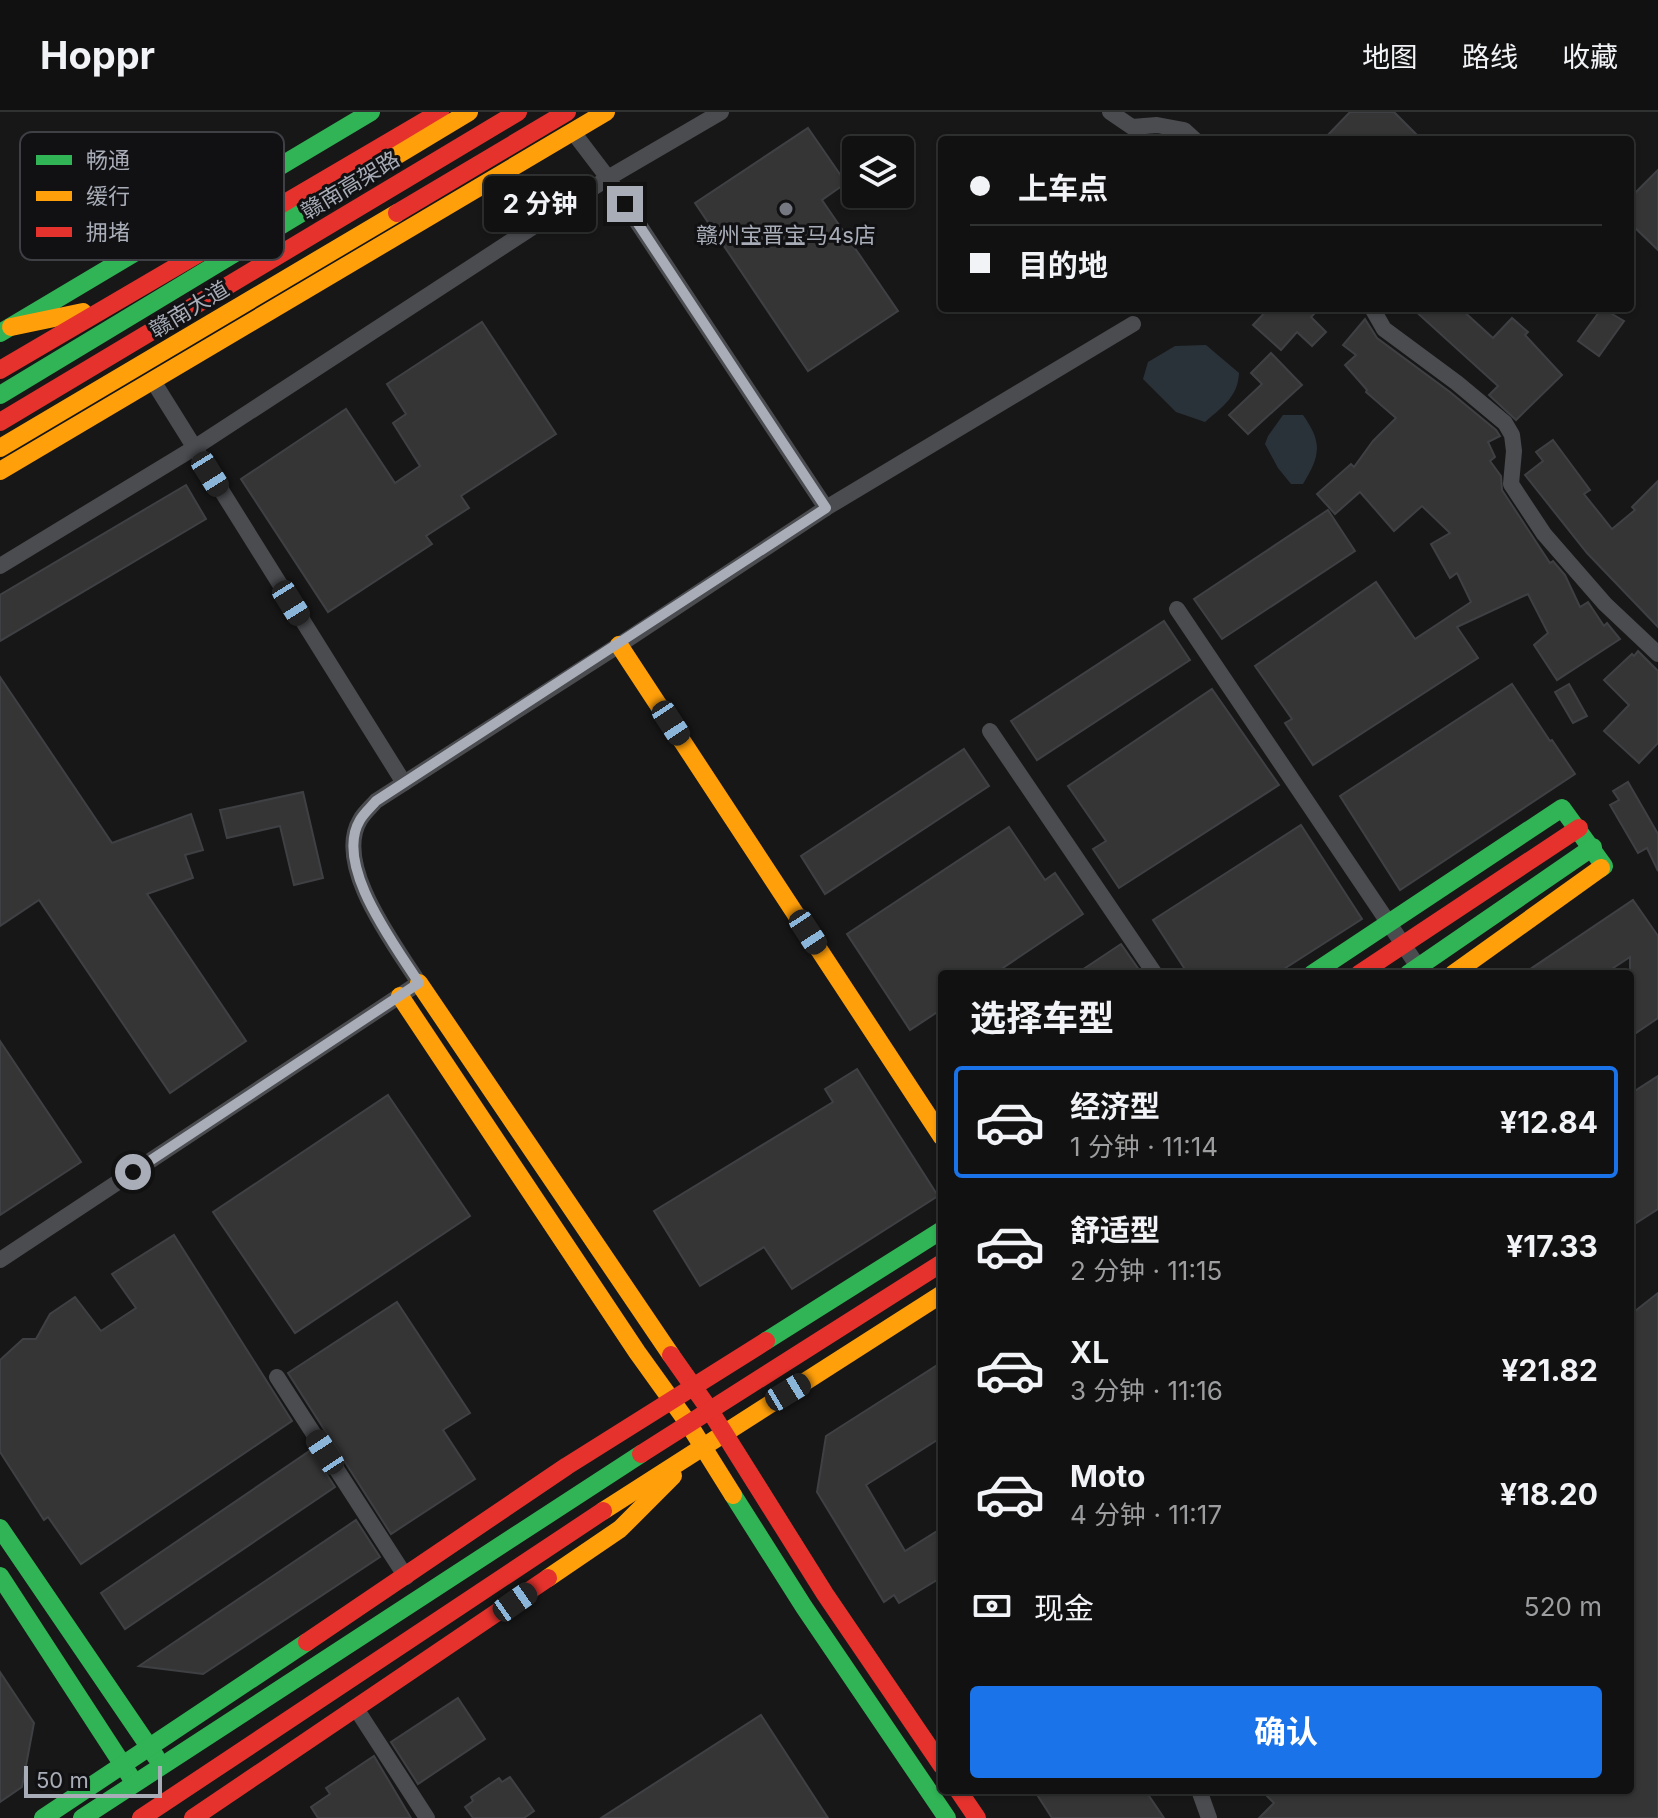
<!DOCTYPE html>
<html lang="zh">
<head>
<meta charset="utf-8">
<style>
  body { margin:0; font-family:Inter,"Noto Sans SC",sans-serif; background:#1a1a1a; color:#f1f3f6; height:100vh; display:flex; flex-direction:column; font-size:30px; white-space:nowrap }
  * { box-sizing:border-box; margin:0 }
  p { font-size:26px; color:#9c9d9f }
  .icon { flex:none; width:44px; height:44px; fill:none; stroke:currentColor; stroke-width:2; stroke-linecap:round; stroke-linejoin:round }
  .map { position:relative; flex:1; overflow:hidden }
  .side { position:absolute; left:938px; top:858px; width:696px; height:824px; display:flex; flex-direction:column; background:#111; border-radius:8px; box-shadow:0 2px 6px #0004,0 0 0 2px #303131 }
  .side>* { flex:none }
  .top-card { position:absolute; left:938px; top:24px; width:696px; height:176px; border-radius:8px; box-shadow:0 2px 6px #0004,0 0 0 2px #303131; display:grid; align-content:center; height:176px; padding:0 32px; background:#111 }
  .fabs { position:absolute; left:842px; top:24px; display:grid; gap:16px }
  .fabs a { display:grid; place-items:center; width:72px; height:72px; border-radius:8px; background:#111; box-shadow:0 2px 6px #0004,0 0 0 2px #303131; font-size:40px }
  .scale { position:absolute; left:24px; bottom:20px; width:138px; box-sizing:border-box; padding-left:8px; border:4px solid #a8adb8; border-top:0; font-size:22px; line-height:28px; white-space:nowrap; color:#a8adb8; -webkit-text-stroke:6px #111113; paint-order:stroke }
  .end { position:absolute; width:36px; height:36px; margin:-18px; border:10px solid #a8adb8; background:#111; box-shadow:0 0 0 4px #111 }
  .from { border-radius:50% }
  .bubble { position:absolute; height:56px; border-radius:8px; background:#111; box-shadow:0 2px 6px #0004,0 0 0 2px #303131; font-size:26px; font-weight:700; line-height:56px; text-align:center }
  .car { position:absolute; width:24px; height:48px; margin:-24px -12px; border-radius:10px; box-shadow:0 0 6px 2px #0007; background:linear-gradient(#222 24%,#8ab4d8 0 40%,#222 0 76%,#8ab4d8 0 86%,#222 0) }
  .top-card b { display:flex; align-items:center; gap:28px; height:76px; font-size:30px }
  .top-card b+b { border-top:2px solid #303131 }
  .top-card i { width:20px; height:20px; background:#f1f3f6 }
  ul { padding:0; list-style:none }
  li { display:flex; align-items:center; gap:24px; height:112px; margin:0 16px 12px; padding:0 16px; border:4px solid transparent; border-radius:8px }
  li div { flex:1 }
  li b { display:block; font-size:30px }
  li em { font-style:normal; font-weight:700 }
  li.current { border-color:#1a73e8 }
  li>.icon { width:72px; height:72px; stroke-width:1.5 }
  h2 { padding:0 32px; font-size:36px; line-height:96px }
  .pay { display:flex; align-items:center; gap:20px; height:88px; padding:0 32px; font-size:30px }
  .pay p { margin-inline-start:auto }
  .button { display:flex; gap:16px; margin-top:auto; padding:16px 32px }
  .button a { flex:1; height:92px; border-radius:8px; background:#1a73e8; color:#fff; font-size:32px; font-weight:700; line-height:92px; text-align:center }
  header { display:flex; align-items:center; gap:48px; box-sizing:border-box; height:112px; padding:0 40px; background:#111; border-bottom:2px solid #303131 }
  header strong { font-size:38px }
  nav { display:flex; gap:44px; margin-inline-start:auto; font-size:28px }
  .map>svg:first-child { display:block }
  .water { fill:#2a3239 }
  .building { fill:#353536; stroke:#3f4043; stroke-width:2 }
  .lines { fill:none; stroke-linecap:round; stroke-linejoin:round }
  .street { stroke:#4b4c50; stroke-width:16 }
  .fast { stroke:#30b455; stroke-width:18 }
  .slow { stroke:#ff9f0a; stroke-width:18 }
  .jam { stroke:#e5322d; stroke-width:18 }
  .fast-bridge { stroke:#30b455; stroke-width:18 }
  .slow-bridge { stroke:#ff9f0a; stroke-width:18 }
  .jam-bridge { stroke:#e5322d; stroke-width:18 }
  .route { stroke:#a8adb8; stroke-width:10 }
  .poi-dot { fill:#757880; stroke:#111113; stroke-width:3 }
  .labels { text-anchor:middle; stroke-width:6; stroke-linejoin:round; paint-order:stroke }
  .street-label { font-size:22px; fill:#a8adb8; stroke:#111113 }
  .poi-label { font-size:22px; fill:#a8adb8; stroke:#111113 }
  .key { fill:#111113; stroke:#3e4045; stroke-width:2 }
  .key-label { font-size:22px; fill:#a8adb8 }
</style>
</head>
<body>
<header>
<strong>Hoppr</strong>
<nav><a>地图</a><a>路线</a><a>收藏</a></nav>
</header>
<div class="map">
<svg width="1658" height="1706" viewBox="0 0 1658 1706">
  <rect width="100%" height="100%" fill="#171717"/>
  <g class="water">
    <path d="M1206 233 1239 261C1238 285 1222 295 1205 310L1176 300 1143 267 1148 250 1175 234Z"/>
    <path d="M1283 303H1303C1322 330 1321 343 1303 372H1291L1278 356 1265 332 1268 324Z"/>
  </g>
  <g class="building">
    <polygon points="1350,0 1394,0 1422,28 1323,28"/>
    <polygon points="808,16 846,71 822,88 898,199 808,259 695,91"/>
    <polygon points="1658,58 1658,138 1630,111 1630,86"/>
    <polygon points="1269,196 1320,196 1311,205 1326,220 1312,234 1297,220 1281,238 1253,213"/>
    <polygon points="1412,196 1460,196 1493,226 1512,206 1528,220 1525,223 1562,263 1516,308 1489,283 1498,274"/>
    <polygon points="1602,196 1624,209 1599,244 1578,229"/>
    <polygon points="1365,207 1377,226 1450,280 1496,318 1500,324 1488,330 1495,345 1490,349 1501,364 1502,378 1550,451 1553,449 1565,463 1580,495 1588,490 1604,514 1607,511 1620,527 1557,568 1534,533 1548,521 1528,482 1457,515 1478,546 1313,653 1285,611 1292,607 1255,554 1376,470 1415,527 1471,490 1457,461 1450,466 1431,432 1450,421 1422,394 1394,419 1360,380 1335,402 1317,382 1351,352 1354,355 1373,329 1396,306 1366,280 1367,278 1345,253 1356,243 1343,233"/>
    <polygon points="482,210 556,322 461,384 469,396 426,424 432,432 328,500 241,367 346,297 395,371 420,354 393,311 406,302 387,272"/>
    <polygon points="1271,241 1302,273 1248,322 1229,303 1262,272 1251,261"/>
    <polygon points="1553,328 1590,378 1584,382 1612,417 1635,398 1632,395 1658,369 1658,515 1587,441 1525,363 1543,349 1536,340"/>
    <polygon points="186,373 206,407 0,529 0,483"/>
    <polygon points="1328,398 1355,439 1222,527 1194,487"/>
    <polygon points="1164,509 1190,548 1037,648 1011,609"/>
    <polygon points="1638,539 1658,559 1658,631 1639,651 1604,619 1629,593 1604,568 1632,542 1634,544"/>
    <polygon points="0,565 112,731 191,702 203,738 185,743 193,766 147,782 246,929 170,981 39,788 0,814"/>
    <polygon points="1512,572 1550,629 1552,628 1575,662 1400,778 1340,684"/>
    <polygon points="1569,572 1587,604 1573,611 1555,580"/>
    <polygon points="1212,577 1279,673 1119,776 1093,737 1106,729 1068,674"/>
    <polygon points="964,637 989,674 825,782 801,744"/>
    <polygon points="1628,670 1658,722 1658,759 1647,736 1638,741 1610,693 1619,688 1613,679"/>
    <polygon points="303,680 323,766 294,773 280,714 227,726 220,698"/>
    <polygon points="1301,713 1362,807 1276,862 1188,862 1153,808"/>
    <polygon points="1009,715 1045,768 1055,761 1083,802 994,862 942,862 942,897 910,918 847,822"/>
    <polygon points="1633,788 1658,824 1658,906 1630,925 1630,845 1604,862 1523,862"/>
    <polygon points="1121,832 1142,862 1076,862"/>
    <polygon points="0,929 81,1050 0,1103"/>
    <polygon points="857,957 938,1084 792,1177 764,1135 700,1174 654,1099 833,990 825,977"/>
    <polygon points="1658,964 1658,1097 1630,1115 1630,982"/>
    <polygon points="388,983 470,1104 295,1221 213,1100"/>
    <polygon points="174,1123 292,1309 81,1452 48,1405 44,1408 0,1340 0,1248 23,1227 36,1227 50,1202 75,1185 101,1219 136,1196 112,1162"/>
    <polygon points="1658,1181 1658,1706 1259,1706 1274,1691 1261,1678 1630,1678 1630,1203"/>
    <polygon points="397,1190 470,1301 443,1318 475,1367 391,1422 288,1261"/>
    <polygon points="942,1250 942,1325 866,1373 905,1439 942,1416 942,1465 899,1491 894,1483 884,1490 817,1380 826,1324"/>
    <polygon points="311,1338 335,1375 125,1517 101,1481"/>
    <polygon points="356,1408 380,1445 203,1562 139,1554"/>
    <polygon points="0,1560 34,1611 22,1675 0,1690"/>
    <polygon points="458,1586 485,1627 418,1672 391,1630"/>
    <polygon points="761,1603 828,1706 601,1706"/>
    <polygon points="374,1644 411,1706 318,1706 311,1695 330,1682 326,1676"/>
    <polygon points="510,1665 534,1699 524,1706 473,1706 465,1695 473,1689 471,1685 499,1666 502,1670"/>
    <polygon points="1034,1678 1145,1678 1164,1706 1052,1706"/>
  </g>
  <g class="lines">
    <g class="street">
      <polyline points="1110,0 1132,15 1157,13 1184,18 1195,28"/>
      <polyline points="573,20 608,66 826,396"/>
      <polyline points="1372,196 1384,217 1457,271 1505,311 1512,323 1514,339 1511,372 1544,422 1605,492 1658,542"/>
      <polyline points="153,269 404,671"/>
      <polyline points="0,454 194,336 608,66 721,0"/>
      <polyline points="1177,497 1423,862"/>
      <polyline points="990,619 1155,862"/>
      <path d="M0 1148 419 871C395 833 333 753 360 708 364 701 371 695 376 689L619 533 826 396 1133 212"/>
      <polyline points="277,1265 406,1465"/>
      <polyline points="357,1598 427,1706"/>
      <polyline points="1199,1678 1209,1706"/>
    </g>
    <g class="fast">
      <polyline points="0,221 371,0"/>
      <polyline points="1312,862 1562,696 1604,754 1601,756"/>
      <polyline points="1408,862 1593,735"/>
      <polyline points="766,1229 942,1118"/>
      <polyline points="733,1383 804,1495 947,1706"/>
      <polyline points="0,1416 156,1645"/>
      <polyline points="0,1464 130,1664"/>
      <polyline points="43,1706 307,1530"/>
      <polyline points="82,1706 641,1342"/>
    </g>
    <g class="slow">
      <polyline points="11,215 83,200"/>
      <polyline points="0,336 397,101"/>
      <polyline points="0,359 606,0"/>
      <polyline points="619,533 942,1025"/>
      <polyline points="1453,862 1601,756"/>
      <polyline points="419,871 671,1243"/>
      <polyline points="400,884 637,1240 688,1311 733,1383"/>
      <polyline points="603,1399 942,1182"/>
      <polyline points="548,1466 620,1417 673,1364"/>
    </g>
    <g class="jam">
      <polyline points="397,101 567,0"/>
      <polyline points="0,258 440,0"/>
      <polyline points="1359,862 1579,716"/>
      <polyline points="671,1243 709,1297 825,1482 942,1654"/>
      <polyline points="641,1342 942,1151"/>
      <polyline points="307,1530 567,1354 766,1229"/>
      <polyline points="958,1678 977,1706"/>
      <polyline points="141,1706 603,1399"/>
      <polyline points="193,1706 548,1466"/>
    </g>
    <polyline class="fast-bridge" points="0,283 371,59"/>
    <polyline class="slow-bridge" points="371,59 469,0"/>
    <polyline class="jam-bridge" points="0,310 518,0"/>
  </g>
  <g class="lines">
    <path class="route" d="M133 1060 419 871C395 833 333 753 360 708 364 701 371 695 376 689L826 396 625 92"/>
  </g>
  <circle class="poi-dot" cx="786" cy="97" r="8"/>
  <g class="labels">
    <g class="street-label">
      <text transform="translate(350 73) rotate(-31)" y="8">赣南高架路</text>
      <text transform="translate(189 197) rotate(-31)" y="8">赣南大道</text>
    </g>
    <g class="poi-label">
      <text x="786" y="131">赣州宝晋宝马4s店</text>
    </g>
  </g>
  <rect x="20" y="20" width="264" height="128" rx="12" class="key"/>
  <rect x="36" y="43" width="36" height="10" fill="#30b455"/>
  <rect x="36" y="79" width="36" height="10" fill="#ff9f0a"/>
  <rect x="36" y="115" width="36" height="10" fill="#e5322d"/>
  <g class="key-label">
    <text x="86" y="56">畅通</text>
    <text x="86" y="92">缓行</text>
    <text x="86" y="128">拥堵</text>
  </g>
</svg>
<div class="fabs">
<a><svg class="icon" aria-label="layers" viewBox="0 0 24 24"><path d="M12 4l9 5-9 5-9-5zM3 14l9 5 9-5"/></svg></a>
</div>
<div class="scale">50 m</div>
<i class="end from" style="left:133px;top:1060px"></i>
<i class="end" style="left:625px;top:92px"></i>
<div class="bubble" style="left:484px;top:64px;width:112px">2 分钟</div>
<i class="car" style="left:210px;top:362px;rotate:148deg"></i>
<i class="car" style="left:291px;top:491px;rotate:148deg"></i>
<i class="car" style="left:671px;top:611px;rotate:147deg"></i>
<i class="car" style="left:808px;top:820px;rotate:147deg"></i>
<i class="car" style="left:788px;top:1280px;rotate:59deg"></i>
<i class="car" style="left:325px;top:1340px;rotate:327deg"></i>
<i class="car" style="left:515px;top:1490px;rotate:55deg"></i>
<div class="top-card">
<b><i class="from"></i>上车点</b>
<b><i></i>目的地</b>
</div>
<section class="side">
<h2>选择车型</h2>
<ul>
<li class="current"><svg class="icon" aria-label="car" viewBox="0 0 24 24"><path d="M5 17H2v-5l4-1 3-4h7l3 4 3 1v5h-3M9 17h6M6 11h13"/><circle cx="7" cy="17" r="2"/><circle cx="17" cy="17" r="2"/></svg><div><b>经济型</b><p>1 分钟 · 11:14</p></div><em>¥12.84</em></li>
<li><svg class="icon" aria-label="car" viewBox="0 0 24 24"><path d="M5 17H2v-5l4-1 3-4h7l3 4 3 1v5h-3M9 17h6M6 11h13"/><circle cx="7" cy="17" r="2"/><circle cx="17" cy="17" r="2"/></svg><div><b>舒适型</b><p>2 分钟 · 11:15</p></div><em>¥17.33</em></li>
<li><svg class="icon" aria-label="car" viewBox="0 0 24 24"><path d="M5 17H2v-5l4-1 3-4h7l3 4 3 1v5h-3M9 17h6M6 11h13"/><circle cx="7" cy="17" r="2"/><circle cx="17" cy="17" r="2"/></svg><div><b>XL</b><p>3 分钟 · 11:16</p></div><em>¥21.82</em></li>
<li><svg class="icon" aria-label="car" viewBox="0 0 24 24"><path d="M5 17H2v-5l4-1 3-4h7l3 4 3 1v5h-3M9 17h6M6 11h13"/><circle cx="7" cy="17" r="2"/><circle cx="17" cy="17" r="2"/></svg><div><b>Moto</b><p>4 分钟 · 11:17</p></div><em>¥18.20</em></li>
</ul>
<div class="pay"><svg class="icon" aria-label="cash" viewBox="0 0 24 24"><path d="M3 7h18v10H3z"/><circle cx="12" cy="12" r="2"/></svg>现金<p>520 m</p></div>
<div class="button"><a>确认</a></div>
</section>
</div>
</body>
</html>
